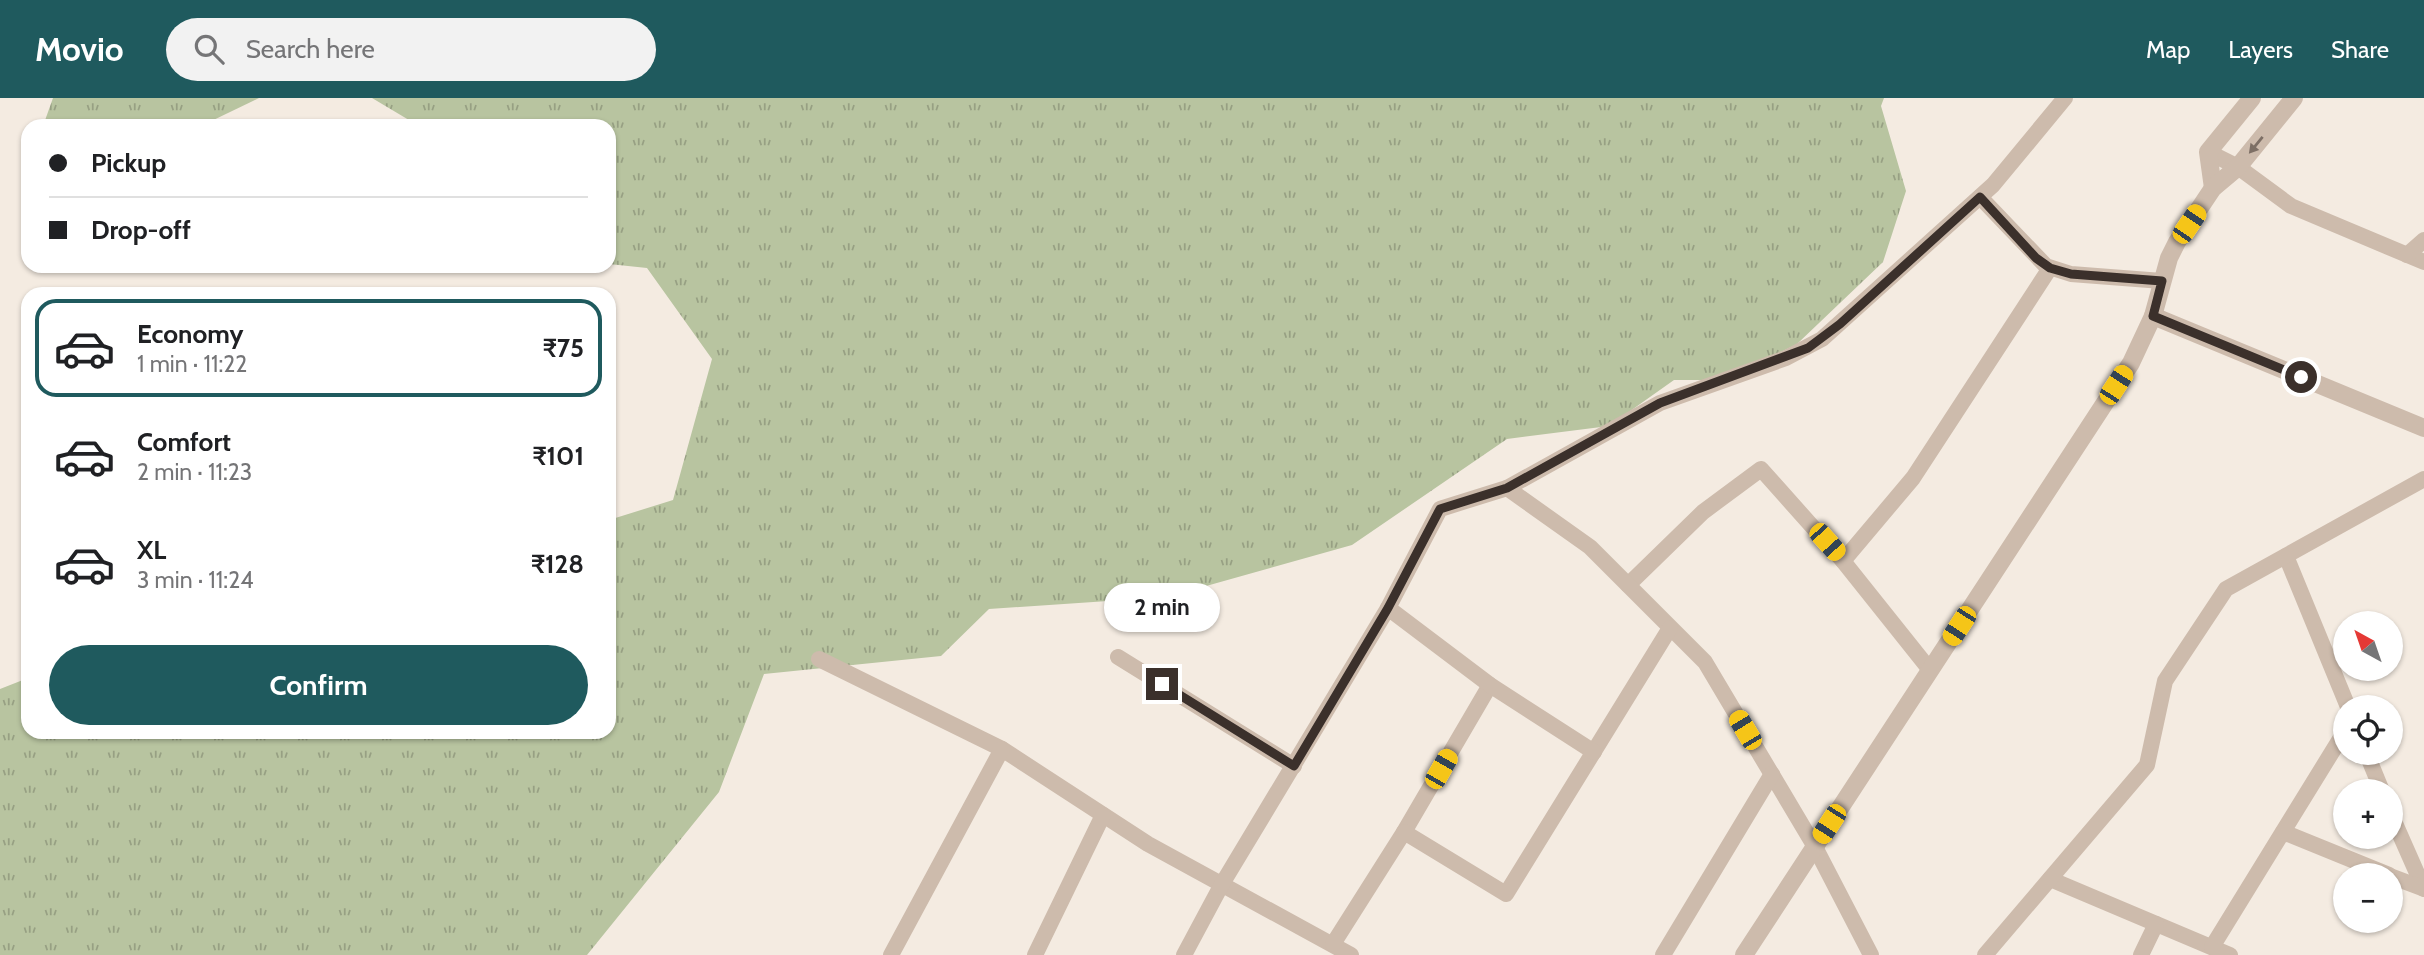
<!DOCTYPE html>
<html lang="en">
<head>
<meta charset="utf-8">
<style>
  body { margin:0; font-family:Cabin,sans-serif; background:#f2f2f2; color:#202124; height:100vh; display:flex; flex-direction:column; font-size:26px; white-space:nowrap }
  * { box-sizing:border-box; margin:0 }
  p { font-size:23px; color:#757577 }
  .icon { flex:none; width:38px; height:38px; fill:none; stroke:currentColor; stroke-width:2; stroke-linecap:round; stroke-linejoin:round }
  .map { position:relative; flex:1; overflow:hidden }
  .panel { position:absolute; left:21px; top:189px; width:595px; height:452px; display:flex; flex-direction:column; background:#fff; border-radius:21px; box-shadow:0 2px 5px #0004 }
  .panel>* { flex:none }
  .guide { position:absolute; left:21px; top:21px; width:595px; height:154px; border-radius:21px; box-shadow:0 2px 5px #0004; display:grid; align-content:center; height:154px; padding:0 28px; background:#fff }
  .needle { width:46px; rotate:320deg }
  .controls { position:absolute; left:2333px; top:513px; display:grid; gap:14px }
  .controls a { display:grid; place-items:center; width:70px; height:70px; border-radius:50%; background:#fff; box-shadow:0 2px 5px #0004; font-size:35px }
  .end { position:absolute; width:32px; height:32px; margin:-16px; border:9px solid #3b302b; background:#fff; box-shadow:0 0 0 4px #fff }
  .from { border-radius:50% }
  .bubble { position:absolute; height:49px; border-radius:24px; background:#fff; box-shadow:0 2px 5px #0004; font-size:23px; font-weight:800; line-height:49px; text-align:center }
  .car { position:absolute; width:21px; height:42px; margin:-21px -10px; border-radius:9px; box-shadow:0 0 5px 2px #0007; background:linear-gradient(#f5c518 24%,#345 0 40%,#f5c518 0 76%,#345 0 86%,#f5c518 0) }
  .guide b { display:flex; align-items:center; gap:24px; height:66px; font-size:26px }
  .guide b+b { border-top:2px solid #e0e0e0 }
  .guide i { width:18px; height:18px; background:#202124 }
  ul { padding:12px 0 0; list-style:none }
  li { display:flex; align-items:center; gap:21px; height:98px; margin:0 14px 10px; padding:0 14px; border:4px solid transparent; border-radius:21px }
  li div { flex:1 }
  li b { display:block; font-size:26px }
  li em { font-style:normal; font-weight:800 }
  li.current { border-color:#1f5a5e }
  li>.icon { width:63px; height:63px; stroke-width:1.5 }
  .button { display:flex; gap:14px; margin-top:auto; padding:14px 28px }
  .button a { flex:1; height:80px; border-radius:42px; background:#1f5a5e; color:#fff; font-size:28px; font-weight:800; line-height:80px; text-align:center }
  header { display:flex; align-items:center; gap:42px; box-sizing:border-box; height:98px; padding:0 35px; background:#1f5a5e; color:#fff }
  header strong { font-size:33px }
  nav { display:flex; gap:38px; margin-inline-start:auto; font-size:24px }
  .search { width:490px; height:63px; background:#f2f2f2; display:flex; align-items:center; gap:18px; box-sizing:border-box; padding:0 24px; border-radius:38px; color:#757577; font-size:26px }
  .map>svg:first-child { display:block }
  .grass { fill:url(#grass-tufts) }
  .lines { fill:none; stroke-linecap:round; stroke-linejoin:round }
  .minor { stroke:#cdbbac; stroke-width:16 }
  .tertiary { stroke:#cdbbac; stroke-width:18 }
  .oneway { fill:#7d6f65 }
  .route { stroke:#3b302b; stroke-width:9 }
</style>
</head>
<body>
<header>
<strong>Movio</strong>
<div class="search"><svg class="icon" aria-label="search" viewBox="0 0 24 24"><circle cx="10" cy="10" r="6"/><path d="M15 15l6 6"/></svg>Search here</div>
<nav><a>Map</a><a>Layers</a><a>Share</a></nav>
</header>
<div class="map">
<svg width="2424" height="857" viewBox="0 0 2424 857">
  <defs>
    <pattern id="grass-tufts" width="24" height="20" patternUnits="userSpaceOnUse" patternTransform="scale(1.75)"><rect width="24" height="20" fill="#b8c4a0"/><path d="M3 7l-1-3M5 7V3M7 7l1-3M15 17l-1-3M17 17v-4M19 17l1-3" fill="none" stroke="#97a083"/></pattern>
  </defs>
  <rect width="100%" height="100%" fill="#f4ebe1"/>
  <g class="grass">
    <polygon points="53,0 259,0 201,28 43,28"/>
    <polygon points="372,0 1884,0 1881,8 1906,93 1883,164 1797,246 1725,282 1674,282 1609,328 1507,341 1352,447 1167,499 989,511 941,558 764,576 719,694 587,857 0,857 0,591 28,580 28,634 609,634 609,422 673,402 712,261 647,170 609,166 609,28 419,28"/>
  </g>
  <g class="lines">
    <g class="minor">
      <polyline points="2208,54 2238,69 2291,108 2424,164"/>
      <polyline points="1980,99 2046,168 2071,176 2162,183"/>
      <polyline points="2407,157 2424,142"/>
      <polyline points="1507,390 1660,305 1786,260 1822,241 1993,87 2065,0"/>
      <polyline points="2286,458 2348,609"/>
      <polyline points="1843,463 1913,380 2050,170"/>
      <polyline points="1628,487 1703,414 1761,371 1843,463 1930,572"/>
      <polyline points="1388,510 1440,411 1507,390 1590,449 1705,564 1815,749 1871,857"/>
      <polyline points="1118,559 1294,668"/>
      <polyline points="819,561 1002,651 1148,746 1351,857"/>
      <polyline points="2366,654 2382,693"/>
      <polyline points="2390,714 2424,791"/>
      <polyline points="1404,734 1490,587"/>
      <polyline points="2283,734 2389,777"/>
      <polyline points="2390,778 2422,790"/>
      <polyline points="2050,781 2230,857"/>
      <polyline points="1333,846 1404,734 1506,796 1670,530"/>
      <polyline points="2212,849 2345,633"/>
      <polyline points="891,857 1002,651"/>
      <polyline points="1035,857 1103,717"/>
      <polyline points="1184,857 1222,786 1388,510 1490,587 1594,654"/>
      <polyline points="1663,857 1772,676"/>
      <polyline points="1985,857 2147,667 2165,583 2226,491 2424,381"/>
      <polyline points="2141,857 2156,826"/>
    </g>
    <g class="tertiary">
      <polyline points="2213,90 2208,54 2252,0"/>
      <polyline points="2153,218 2424,330"/>
      <polyline points="1744,857 2131,265 2153,218 2169,160 2177,144 2213,90 2238,69 2294,0"/>
    </g>
  </g>
  <defs><path id="oneway-solid" d="M-6-.8H1V-3.2L6.5 0L1 3.2V.8H-6Z" transform="scale(1.75)"/></defs>
  <use class="oneway" href="#oneway-solid" transform="translate(2256 47) rotate(129)"/>
  <g class="lines">
    <polyline class="route" points="1162,586 1294,668 1388,510 1440,411 1507,390 1660,305 1808,250 1840,226 1980,99 2036,160 2050,170 2071,176 2162,183 2153,218 2301,279"/>
  </g>
</svg>
<div class="controls">
<a><svg class="needle" viewBox="-14 -14 28 28"><path d="M0-13l5 13h-10z" fill="#e53935"/><path d="M0 13l5-13h-10z" fill="#757577"/></svg></a>
<a><svg class="icon" aria-label="locate" viewBox="0 0 24 24"><circle cx="12" cy="12" r="6"/><path d="M12 2v4M12 18v4M2 12h4M18 12h4"/></svg></a>
<a>+</a>
<a>−</a>
</div>
<i class="end from" style="left:2301px;top:279px"></i>
<i class="end" style="left:1162px;top:586px"></i>
<div class="bubble" style="left:1104px;top:485px;width:116px">2 min</div>
<i class="car" style="left:2189px;top:126px;rotate:34deg"></i>
<i class="car" style="left:2116px;top:287px;rotate:33deg"></i>
<i class="car" style="left:1827px;top:444px;rotate:138deg"></i>
<i class="car" style="left:1959px;top:528px;rotate:213deg"></i>
<i class="car" style="left:1745px;top:632px;rotate:329deg"></i>
<i class="car" style="left:1441px;top:671px;rotate:30deg"></i>
<i class="car" style="left:1829px;top:726px;rotate:213deg"></i>
<div class="guide">
<b><i class="from"></i>Pickup</b>
<b><i></i>Drop-off</b>
</div>
<section class="panel">
<ul>
<li class="current"><svg class="icon" aria-label="car" viewBox="0 0 24 24"><path d="M5 17H2v-5l4-1 3-4h7l3 4 3 1v5h-3M9 17h6M6 11h13"/><circle cx="7" cy="17" r="2"/><circle cx="17" cy="17" r="2"/></svg><div><b>Economy</b><p>1 min · 11:22</p></div><em>₹75</em></li>
<li><svg class="icon" aria-label="car" viewBox="0 0 24 24"><path d="M5 17H2v-5l4-1 3-4h7l3 4 3 1v5h-3M9 17h6M6 11h13"/><circle cx="7" cy="17" r="2"/><circle cx="17" cy="17" r="2"/></svg><div><b>Comfort</b><p>2 min · 11:23</p></div><em>₹101</em></li>
<li><svg class="icon" aria-label="car" viewBox="0 0 24 24"><path d="M5 17H2v-5l4-1 3-4h7l3 4 3 1v5h-3M9 17h6M6 11h13"/><circle cx="7" cy="17" r="2"/><circle cx="17" cy="17" r="2"/></svg><div><b>XL</b><p>3 min · 11:24</p></div><em>₹128</em></li>
</ul>
<div class="button"><a>Confirm</a></div>
</section>
</div>
</body>
</html>
